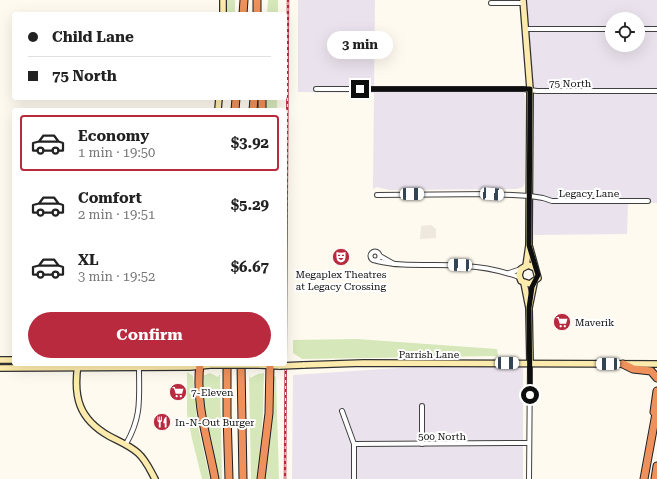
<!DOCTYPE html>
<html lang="en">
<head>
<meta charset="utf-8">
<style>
  body { margin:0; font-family:"Roboto Serif",serif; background:#f6f6f6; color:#222; height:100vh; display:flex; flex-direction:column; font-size:15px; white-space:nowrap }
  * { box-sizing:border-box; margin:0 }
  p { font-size:13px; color:#767676 }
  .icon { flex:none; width:22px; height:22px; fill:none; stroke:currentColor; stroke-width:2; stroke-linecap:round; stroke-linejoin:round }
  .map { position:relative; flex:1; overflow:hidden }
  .sheet { position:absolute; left:12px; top:108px; width:275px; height:258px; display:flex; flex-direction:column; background:#fff; border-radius:4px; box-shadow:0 4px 16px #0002 }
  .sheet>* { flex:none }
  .top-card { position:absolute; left:12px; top:12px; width:275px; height:88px; border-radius:4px; box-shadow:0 4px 16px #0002; display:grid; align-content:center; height:88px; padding:0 16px; background:#fff }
  .tools { position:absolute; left:605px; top:12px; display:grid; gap:8px }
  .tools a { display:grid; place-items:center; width:40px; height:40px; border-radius:50%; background:#fff; box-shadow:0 4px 16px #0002; font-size:20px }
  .end { position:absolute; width:18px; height:18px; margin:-9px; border:5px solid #0e0e0e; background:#fff; box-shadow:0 0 0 2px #fff }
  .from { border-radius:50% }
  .bubble { position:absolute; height:28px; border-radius:14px; background:#fff; box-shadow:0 4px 16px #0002; font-size:13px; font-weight:700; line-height:28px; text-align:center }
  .car { position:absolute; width:12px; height:24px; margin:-12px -6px; border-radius:5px; box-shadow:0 0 3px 1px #0007; background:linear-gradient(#fff 24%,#345 0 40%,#fff 0 76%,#345 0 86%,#fff 0) }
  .top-card b { display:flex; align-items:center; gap:14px; height:38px; font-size:15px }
  .top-card b+b { border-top:1px solid #e0e0e0 }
  .top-card i { width:10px; height:10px; background:#222 }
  ul { padding:7px 0 0; list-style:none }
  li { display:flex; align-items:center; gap:12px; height:56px; margin:0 8px 6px; padding:0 8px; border:2px solid transparent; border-radius:4px }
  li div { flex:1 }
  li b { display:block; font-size:15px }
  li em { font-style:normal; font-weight:700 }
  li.current { border-color:#b92a3f }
  li>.icon { width:36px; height:36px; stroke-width:1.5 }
  .cta { display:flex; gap:8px; margin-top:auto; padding:8px 16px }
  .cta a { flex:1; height:46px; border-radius:24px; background:#b92a3f; color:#fff; font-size:16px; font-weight:700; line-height:46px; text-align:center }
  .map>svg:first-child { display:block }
  .industrial { fill:#eae2ec; fill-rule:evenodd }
  .green { fill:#d6e8ba }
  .plaza { fill:#eee8de }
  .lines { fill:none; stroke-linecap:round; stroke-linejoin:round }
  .street-casing { stroke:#414141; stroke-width:6 }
  .secondary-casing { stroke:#303030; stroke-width:8 }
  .highway-casing { stroke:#1f1f1f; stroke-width:9 }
  .street { stroke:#fff; stroke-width:4 }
  .secondary { stroke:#fcebac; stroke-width:5.5 }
  .highway { stroke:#ef915c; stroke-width:7 }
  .rail-casing { stroke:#b92a3f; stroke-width:2.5 }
  .rail { stroke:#fff; stroke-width:1; stroke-dasharray:3; stroke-linecap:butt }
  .secondary-bridge-casing { stroke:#303030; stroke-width:8; stroke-linecap:butt }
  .secondary-bridge { stroke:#fcebac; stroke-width:5.5 }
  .route { stroke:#0e0e0e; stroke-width:5 }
  .labels { text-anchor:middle; stroke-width:4; stroke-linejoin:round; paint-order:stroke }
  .street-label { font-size:10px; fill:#0e0e0e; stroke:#fff }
  .poi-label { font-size:10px; fill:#0e0e0e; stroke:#fff; text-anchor:start }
</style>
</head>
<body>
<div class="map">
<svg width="657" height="479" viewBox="0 0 657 479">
  <rect width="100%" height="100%" fill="#fefaef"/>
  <g class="industrial">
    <polygon points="298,0 375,0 374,90 523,91 525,97 525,182 523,187 517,189 389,190 377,187 373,189 374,93 298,92"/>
    <path d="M527 0H657V203H628L627 234 534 235V101ZM612 19H638V45H612Z"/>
    <polygon points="429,366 523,366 523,479 292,479 293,375"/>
  </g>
  <g class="green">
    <rect x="227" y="0" width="8" height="14"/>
    <polygon points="268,0 278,0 278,14 267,14"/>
    <rect x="265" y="98" width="12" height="12"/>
    <polygon points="357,339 497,349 498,356 302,359 293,353 293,340"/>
    <polygon points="187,372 193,376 197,422 210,479 202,479 192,439 187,414"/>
    <polygon points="210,373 218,377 220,374 222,479 218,479 202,405 202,376"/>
    <polygon points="264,373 263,413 258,479 251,479 249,374 250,378 258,374"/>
    <polygon points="274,376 276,377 279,479 263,479 273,414"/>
  </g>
  <polygon class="plaza" points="431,225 436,229 436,238 420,239 421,226"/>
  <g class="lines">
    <defs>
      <g id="street">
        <polyline points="491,3 523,3"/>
        <polyline points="525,29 612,29"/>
        <polyline points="638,29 657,29"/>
        <polyline points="316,89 523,89 537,91 657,91"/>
        <polyline points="377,195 492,194 530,196 543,198 552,201 648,201"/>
        <circle cx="375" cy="256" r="4.5"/>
        <polyline points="380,256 394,264"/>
        <path d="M377 261C406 268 435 263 465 266 484 267 502 271 519 277"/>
        <polyline points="509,273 521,269"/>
        <polyline points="342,411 354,444 354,479"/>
        <path d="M126 444C142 416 139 399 139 368"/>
        <polyline points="354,444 529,443"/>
        <polyline points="422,444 422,406"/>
        <polyline points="529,479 530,363"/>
      </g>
      <g id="secondary">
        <polyline points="523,0 530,89 529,245 526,266"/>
        <polyline points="223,14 223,0"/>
        <polyline points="218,110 219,98"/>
        <polyline points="529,245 538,278 530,284 521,281 519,275 521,269 528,265 535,268"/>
        <polyline points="524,283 529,308"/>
        <polyline points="0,360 14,360"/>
        <polyline points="530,363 529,308 534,283"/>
        <path d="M78 364C73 397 79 419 109 436 118 441 129 445 138 453 146 460 150 470 155 479"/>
        <polyline points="259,365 280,366"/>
        <polyline points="303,365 363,363 657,364"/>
        <polyline points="0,368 190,367 210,365"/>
      </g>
      <g id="highway">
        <polyline points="243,14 244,0"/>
        <polyline points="257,14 257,0"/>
        <polyline points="235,110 236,98"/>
        <polyline points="253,110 254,98"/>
        <polyline points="262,110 262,98"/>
        <path d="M200 364C195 404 208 440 215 479"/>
        <polyline points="227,364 227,414 229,479"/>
        <polyline points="241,364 243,479"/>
        <polyline points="623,364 633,369 651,371 657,378"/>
        <polyline points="654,412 657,391"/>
        <polyline points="261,479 269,413 270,364"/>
        <polyline points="644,479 657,408"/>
        <polyline points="655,479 657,466"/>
      </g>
    </defs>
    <use href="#street" class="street-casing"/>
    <use href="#secondary" class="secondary-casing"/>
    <use href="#highway" class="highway-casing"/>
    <use href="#street" class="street"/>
    <use href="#secondary" class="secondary"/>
    <use href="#highway" class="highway"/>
    <defs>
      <polyline id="rail" points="285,479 288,0"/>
    </defs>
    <use href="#rail" class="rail-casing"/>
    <use href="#rail" class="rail"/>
    <defs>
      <g id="secondary-bridge">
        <polyline points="210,365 259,365"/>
        <polyline points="280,366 303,365"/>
      </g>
    </defs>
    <use href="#secondary-bridge" class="secondary-bridge-casing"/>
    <use href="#secondary-bridge" class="secondary-bridge"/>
  </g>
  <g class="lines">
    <polyline class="route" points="360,89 530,89 529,245 538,275 532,287 529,308 530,395"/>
  </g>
  <defs>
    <symbol id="theatre-disc" viewBox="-11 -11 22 22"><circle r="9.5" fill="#b92a3f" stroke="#fff"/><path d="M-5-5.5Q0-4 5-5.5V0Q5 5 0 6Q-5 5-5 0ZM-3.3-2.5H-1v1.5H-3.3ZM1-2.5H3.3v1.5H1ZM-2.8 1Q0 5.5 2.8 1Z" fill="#fff"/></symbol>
    <symbol id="supermarket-disc" viewBox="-11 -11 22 22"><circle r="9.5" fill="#b92a3f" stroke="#fff"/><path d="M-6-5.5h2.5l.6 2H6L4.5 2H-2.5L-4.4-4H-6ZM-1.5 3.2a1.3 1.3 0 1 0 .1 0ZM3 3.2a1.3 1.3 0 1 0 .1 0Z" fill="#fff"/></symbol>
    <symbol id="restaurant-disc" viewBox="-11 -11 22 22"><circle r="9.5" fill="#b92a3f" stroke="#fff"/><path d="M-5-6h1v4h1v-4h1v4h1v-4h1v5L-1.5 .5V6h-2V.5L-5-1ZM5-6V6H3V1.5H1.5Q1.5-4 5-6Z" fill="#fff"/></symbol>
  </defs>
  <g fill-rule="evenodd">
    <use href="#theatre-disc" x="331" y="247" width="20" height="20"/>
    <use href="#supermarket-disc" x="552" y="312" width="20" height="20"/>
    <use href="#supermarket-disc" x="168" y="382" width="20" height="20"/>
    <use href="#restaurant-disc" x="152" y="412" width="20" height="20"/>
  </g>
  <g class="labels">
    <g class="street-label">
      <text x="570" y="87">75 North</text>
      <text x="589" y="197">Legacy Lane</text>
      <text x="429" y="358">Parrish Lane</text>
      <text x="442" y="440">500 North</text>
    </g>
    <g class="poi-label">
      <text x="341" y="278" text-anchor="middle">Megaplex Theatres<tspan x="341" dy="12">at Legacy Crossing</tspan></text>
      <text x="575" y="326">Maverik</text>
      <text x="191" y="396">7-Eleven</text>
      <text x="175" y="426">In-N-Out Burger</text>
    </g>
  </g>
</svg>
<div class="tools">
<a><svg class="icon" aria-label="locate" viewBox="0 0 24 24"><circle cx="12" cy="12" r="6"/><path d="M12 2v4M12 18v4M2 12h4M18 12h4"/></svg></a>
</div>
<i class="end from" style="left:530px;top:395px"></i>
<i class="end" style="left:360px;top:89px"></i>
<div class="bubble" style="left:327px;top:31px;width:66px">3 min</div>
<i class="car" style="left:412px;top:194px;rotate:90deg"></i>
<i class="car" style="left:492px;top:194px;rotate:94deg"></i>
<i class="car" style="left:460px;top:265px;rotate:272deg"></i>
<i class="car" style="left:507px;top:363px;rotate:90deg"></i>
<i class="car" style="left:608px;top:364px;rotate:270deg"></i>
<div class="top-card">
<b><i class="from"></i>Child Lane</b>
<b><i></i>75 North</b>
</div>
<section class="sheet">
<ul>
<li class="current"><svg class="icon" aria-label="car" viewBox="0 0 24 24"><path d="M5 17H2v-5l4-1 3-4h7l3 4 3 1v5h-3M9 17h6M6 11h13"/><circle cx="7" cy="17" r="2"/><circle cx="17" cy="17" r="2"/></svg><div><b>Economy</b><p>1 min · 19:50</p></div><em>$3.92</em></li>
<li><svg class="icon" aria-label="car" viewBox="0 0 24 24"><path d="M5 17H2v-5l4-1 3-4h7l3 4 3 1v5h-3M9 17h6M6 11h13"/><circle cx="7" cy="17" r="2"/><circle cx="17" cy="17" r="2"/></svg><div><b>Comfort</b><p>2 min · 19:51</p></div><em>$5.29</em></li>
<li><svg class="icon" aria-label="car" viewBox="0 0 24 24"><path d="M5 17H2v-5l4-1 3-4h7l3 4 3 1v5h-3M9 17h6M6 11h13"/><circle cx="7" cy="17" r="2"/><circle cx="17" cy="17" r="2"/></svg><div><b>XL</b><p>3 min · 19:52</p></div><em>$6.67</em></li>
</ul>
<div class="cta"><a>Confirm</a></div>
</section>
</div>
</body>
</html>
